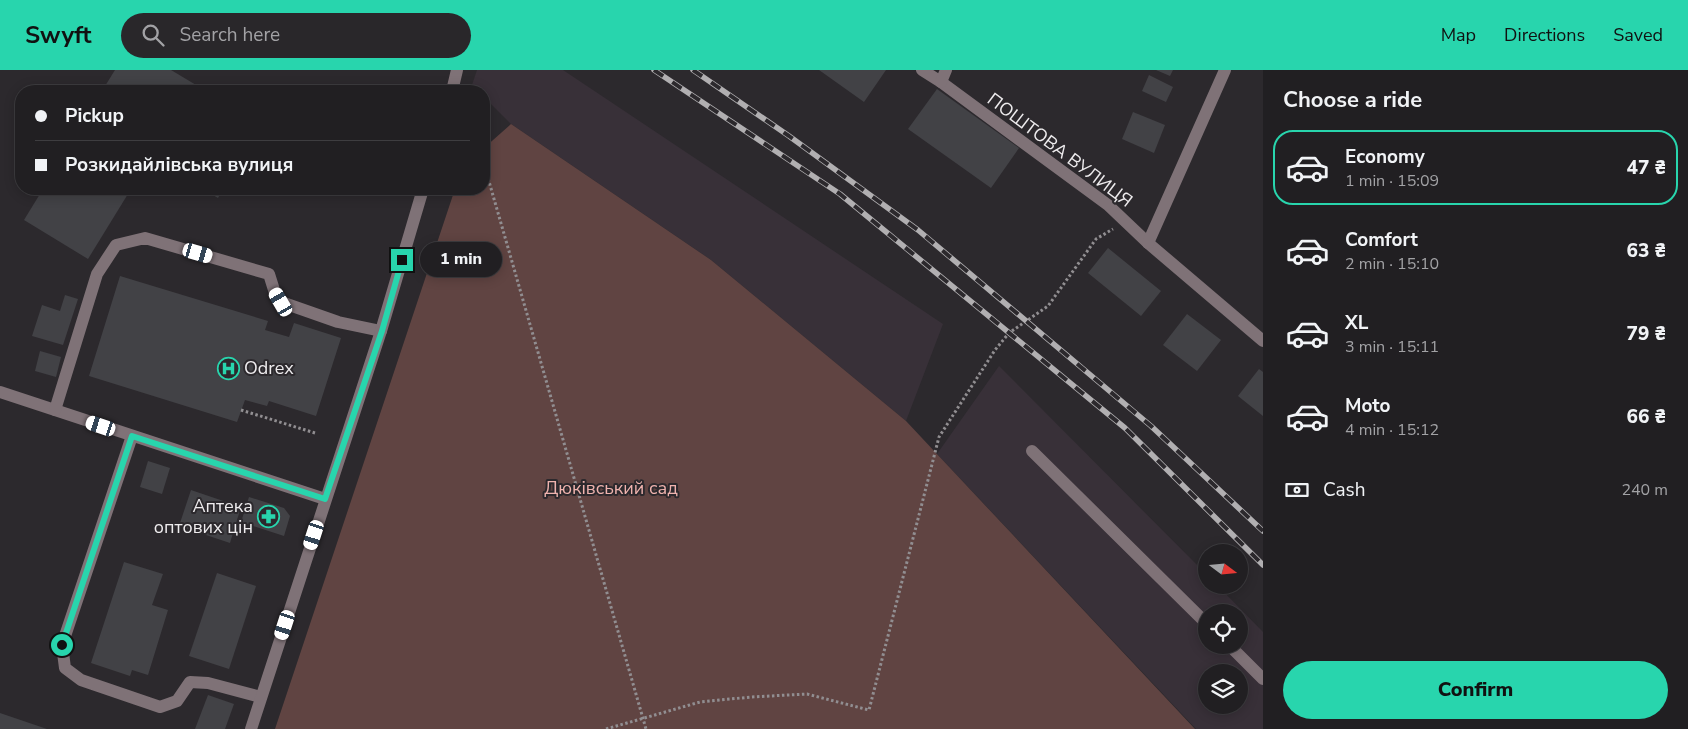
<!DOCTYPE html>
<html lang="en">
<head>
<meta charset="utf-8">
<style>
  body { margin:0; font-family:"Nunito Sans",sans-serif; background:#29272a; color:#f1f3f6; height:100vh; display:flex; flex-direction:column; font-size:19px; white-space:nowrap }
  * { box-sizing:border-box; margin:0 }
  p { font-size:16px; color:#a2a2a5 }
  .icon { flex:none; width:28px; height:28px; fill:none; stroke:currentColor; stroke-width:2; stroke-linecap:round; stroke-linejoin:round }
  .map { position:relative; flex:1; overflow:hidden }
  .panel { display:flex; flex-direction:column; background:#211f22; width:425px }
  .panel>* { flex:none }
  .banner { position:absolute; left:15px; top:15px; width:475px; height:110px; border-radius:20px; box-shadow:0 2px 12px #0003,0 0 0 1px #3e3d40; display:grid; align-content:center; height:110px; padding:0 20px; background:#211f22 }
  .needle { width:32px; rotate:106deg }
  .fabs { position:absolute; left:1198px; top:474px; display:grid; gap:10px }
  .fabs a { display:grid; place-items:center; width:50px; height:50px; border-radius:50%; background:#211f22; box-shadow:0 2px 12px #0003,0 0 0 1px #3e3d40; font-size:25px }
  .end { position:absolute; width:22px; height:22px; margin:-11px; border:6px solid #28d5ad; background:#111; box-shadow:0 0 0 2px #111 }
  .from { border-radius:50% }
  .bubble { position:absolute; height:35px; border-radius:18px; background:#211f22; box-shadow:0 2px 12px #0003,0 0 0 1px #3e3d40; font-size:16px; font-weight:800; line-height:35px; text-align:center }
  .car { position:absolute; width:15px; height:30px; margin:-15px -8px; border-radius:6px; box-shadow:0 0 4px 1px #0007; background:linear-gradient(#fff 24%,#345 0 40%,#fff 0 76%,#345 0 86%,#fff 0) }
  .banner b { display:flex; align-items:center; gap:18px; height:48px; font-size:19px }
  .banner b+b { border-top:1px solid #3e3d40 }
  .banner i { width:12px; height:12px; background:#f1f3f6 }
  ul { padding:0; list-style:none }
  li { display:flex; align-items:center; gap:15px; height:75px; margin:0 10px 8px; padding:0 10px; border:2px solid transparent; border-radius:20px }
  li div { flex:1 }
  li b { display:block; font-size:19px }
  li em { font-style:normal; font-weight:800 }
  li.on { border-color:#28d5ad }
  li>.icon { width:45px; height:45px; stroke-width:1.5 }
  h2 { padding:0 20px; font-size:22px; line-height:60px }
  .pay { display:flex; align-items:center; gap:12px; height:55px; padding:0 20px; font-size:19px }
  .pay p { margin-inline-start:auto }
  .action { display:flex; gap:10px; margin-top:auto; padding:10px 20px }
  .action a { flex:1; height:58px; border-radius:30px; background:#28d5ad; color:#111; font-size:20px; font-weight:800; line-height:58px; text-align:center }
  header { display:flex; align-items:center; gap:30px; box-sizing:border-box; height:70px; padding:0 25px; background:#28d5ad; color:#111 }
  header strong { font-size:24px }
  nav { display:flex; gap:28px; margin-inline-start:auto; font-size:18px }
  .search { width:350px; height:45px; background:#29272a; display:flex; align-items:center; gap:12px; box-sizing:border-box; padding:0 18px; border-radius:28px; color:#a2a2a5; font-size:19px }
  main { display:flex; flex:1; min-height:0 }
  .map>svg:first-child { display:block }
  .built { fill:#383038; fill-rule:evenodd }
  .green { fill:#604442 }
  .building { fill:#424246 }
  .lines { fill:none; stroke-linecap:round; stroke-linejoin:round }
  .path { stroke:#918e91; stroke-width:3; stroke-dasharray:2.5 2.5; stroke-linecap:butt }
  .minor { stroke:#7f7277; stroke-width:12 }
  .rail-casing { stroke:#b1afb1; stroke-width:5.5 }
  .rail { stroke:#2c292d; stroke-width:4; stroke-dasharray:11; stroke-linecap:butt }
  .route { stroke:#28d5ad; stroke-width:6 }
  .labels { text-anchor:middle; stroke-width:4; stroke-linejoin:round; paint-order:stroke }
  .street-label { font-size:18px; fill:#eeecee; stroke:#2c292d }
  .poi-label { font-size:18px; fill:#eeecee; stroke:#2c292d; text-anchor:start }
  .park-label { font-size:18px; fill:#efb3ae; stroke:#2c292d }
</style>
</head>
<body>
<header>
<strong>Swyft</strong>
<div class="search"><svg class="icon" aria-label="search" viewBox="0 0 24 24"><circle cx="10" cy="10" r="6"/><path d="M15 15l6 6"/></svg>Search here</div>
<nav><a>Map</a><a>Directions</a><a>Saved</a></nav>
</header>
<main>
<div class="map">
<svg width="1263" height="659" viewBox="0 0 1263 659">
  <rect width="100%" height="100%" fill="#2c292d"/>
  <g class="built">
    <polygon points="477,0 563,0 943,254 906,351 711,190 511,54 484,27 484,21 478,21 472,15"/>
    <path d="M999 296 1206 504V515H1217L1263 562V659H1196L937 384ZM1206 542H1239V575H1206ZM1206 602H1239V635H1206Z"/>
  </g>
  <polygon class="green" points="511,54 711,190 906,351 1195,659 275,659 455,119 484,119 484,78"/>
  <g class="building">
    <polygon points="115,0 171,0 206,21 102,21"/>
    <polygon points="819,0 886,0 864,32"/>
    <polygon points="1156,0 1173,0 1170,6"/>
    <polygon points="1149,5 1173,17 1166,32 1142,21"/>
    <polygon points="937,19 1019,78 991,118 908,59"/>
    <polygon points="1133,42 1165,55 1154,83 1122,69"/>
    <polygon points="43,119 131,119 88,189 24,150"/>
    <polygon points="203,119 223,119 218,128"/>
    <polygon points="1108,178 1161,221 1141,246 1088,203"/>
    <polygon points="120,206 268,251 265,260 289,267 294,253 341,268 316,346 269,331 267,336 245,330 237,352 89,306"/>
    <polygon points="65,225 78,229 63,275 32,266 42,235 60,241"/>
    <polygon points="1187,244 1221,270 1197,301 1163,275"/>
    <polygon points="40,281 61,287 56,307 35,301"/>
    <polygon points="1259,299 1263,302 1263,346 1238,326"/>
    <polygon points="148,391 170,398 162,424 140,417"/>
    <polygon points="191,420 241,437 230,473 179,456"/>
    <polygon points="249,427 284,438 290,446 284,466 241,452"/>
    <polygon points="124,492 163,504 152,535 168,540 148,605 132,600 130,606 91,593"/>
    <polygon points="217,503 256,516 229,599 189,586"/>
    <polygon points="208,625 234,634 225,659 195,659"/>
    <polygon points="0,643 47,659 0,659"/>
  </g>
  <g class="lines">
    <g class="path">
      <polyline points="484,94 646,659"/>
      <polyline points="241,340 315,363"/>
      <polyline points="606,659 700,632 751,627 807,624 869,640 939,367 995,280 1009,263 1048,236 1096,169 1113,159"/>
    </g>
    <g class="minor">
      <polyline points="922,0 941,12 1108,135 1148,173 1263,271"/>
      <polyline points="941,12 946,0"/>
      <polyline points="452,21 457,0"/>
      <polyline points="1148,173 1225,0"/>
      <polyline points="0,322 325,429"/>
      <polyline points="55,340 97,204 116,175 145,168 269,204 274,220 281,232 338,252 381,261"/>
      <polyline points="132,366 62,575 65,598 81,610 160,637 177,631 190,612 208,613 261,627"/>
      <polyline points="1032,381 1206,553"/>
      <polyline points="1229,575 1263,609"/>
      <polyline points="251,659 381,261 423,119"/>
    </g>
    <defs>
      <g id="rail">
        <polyline points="654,0 840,124 1125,358 1263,495"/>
        <polyline points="693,0 789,66 918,160 1151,356 1263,461"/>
      </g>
    </defs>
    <use href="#rail" class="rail-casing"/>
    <use href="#rail" class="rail"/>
  </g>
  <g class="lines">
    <polyline class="route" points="62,575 132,366 325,429 382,261 402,190"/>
  </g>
  <defs>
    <symbol id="hospital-ring" viewBox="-11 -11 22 22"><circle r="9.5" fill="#2c292d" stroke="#28d5ad" stroke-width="1.5"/><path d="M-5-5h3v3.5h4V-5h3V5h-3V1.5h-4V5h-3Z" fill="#28d5ad"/></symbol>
    <symbol id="pharmacy-ring" viewBox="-11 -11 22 22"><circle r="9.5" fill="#2c292d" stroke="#28d5ad" stroke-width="1.5"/><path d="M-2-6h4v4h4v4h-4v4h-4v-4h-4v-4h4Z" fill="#28d5ad"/></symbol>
  </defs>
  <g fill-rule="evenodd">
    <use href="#hospital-ring" x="216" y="286" width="25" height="25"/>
    <use href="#pharmacy-ring" x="256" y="434" width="25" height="25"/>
  </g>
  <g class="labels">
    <g class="street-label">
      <text transform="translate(1060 80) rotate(37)" y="6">ПОШТОВА ВУЛИЦЯ</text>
    </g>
    <g class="poi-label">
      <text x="244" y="304">Odrex</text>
      <text x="253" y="442" text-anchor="end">Аптека<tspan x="253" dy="21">оптових цін</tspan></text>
    </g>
    <g class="park-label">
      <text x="611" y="424">Дюківський сад</text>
    </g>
  </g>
</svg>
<div class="fabs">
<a><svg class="needle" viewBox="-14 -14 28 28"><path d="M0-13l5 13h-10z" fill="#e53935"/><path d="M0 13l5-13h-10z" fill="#a2a2a5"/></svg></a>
<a><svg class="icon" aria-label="locate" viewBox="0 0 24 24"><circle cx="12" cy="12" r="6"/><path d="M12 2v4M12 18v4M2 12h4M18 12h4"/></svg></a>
<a><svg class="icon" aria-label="layers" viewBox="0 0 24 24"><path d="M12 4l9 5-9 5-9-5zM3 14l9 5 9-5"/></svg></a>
</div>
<i class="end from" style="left:62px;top:575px"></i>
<i class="end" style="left:402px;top:190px"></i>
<div class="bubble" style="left:420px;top:172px;width:82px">1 min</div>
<i class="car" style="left:198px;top:183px;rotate:106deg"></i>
<i class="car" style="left:281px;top:232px;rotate:330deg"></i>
<i class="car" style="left:101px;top:356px;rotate:288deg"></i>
<i class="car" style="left:314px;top:465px;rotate:198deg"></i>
<i class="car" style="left:285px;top:555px;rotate:198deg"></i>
<div class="banner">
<b><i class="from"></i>Pickup</b>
<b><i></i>Розкидайлівська вулиця</b>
</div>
</div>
<section class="panel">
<h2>Choose a ride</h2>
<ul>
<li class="on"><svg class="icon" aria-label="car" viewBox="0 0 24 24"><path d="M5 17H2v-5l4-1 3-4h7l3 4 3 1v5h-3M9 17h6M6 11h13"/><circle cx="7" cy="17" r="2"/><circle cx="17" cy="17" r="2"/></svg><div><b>Economy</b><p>1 min · 15:09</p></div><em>47 ₴</em></li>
<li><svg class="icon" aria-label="car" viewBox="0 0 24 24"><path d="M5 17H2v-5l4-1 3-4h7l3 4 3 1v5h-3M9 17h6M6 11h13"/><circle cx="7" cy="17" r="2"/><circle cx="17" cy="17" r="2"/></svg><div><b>Comfort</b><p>2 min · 15:10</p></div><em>63 ₴</em></li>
<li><svg class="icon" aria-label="car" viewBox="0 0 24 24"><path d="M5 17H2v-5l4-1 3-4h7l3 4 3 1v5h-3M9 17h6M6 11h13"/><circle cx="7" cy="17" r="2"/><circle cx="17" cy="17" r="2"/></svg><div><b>XL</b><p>3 min · 15:11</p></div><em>79 ₴</em></li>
<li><svg class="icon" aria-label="car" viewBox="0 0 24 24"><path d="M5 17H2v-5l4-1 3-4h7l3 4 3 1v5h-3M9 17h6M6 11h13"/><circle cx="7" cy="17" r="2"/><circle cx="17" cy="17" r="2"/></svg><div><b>Moto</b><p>4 min · 15:12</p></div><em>66 ₴</em></li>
</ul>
<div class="pay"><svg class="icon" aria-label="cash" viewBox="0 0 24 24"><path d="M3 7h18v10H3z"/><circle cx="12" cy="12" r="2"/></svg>Cash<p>240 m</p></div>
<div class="action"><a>Confirm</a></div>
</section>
</main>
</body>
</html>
